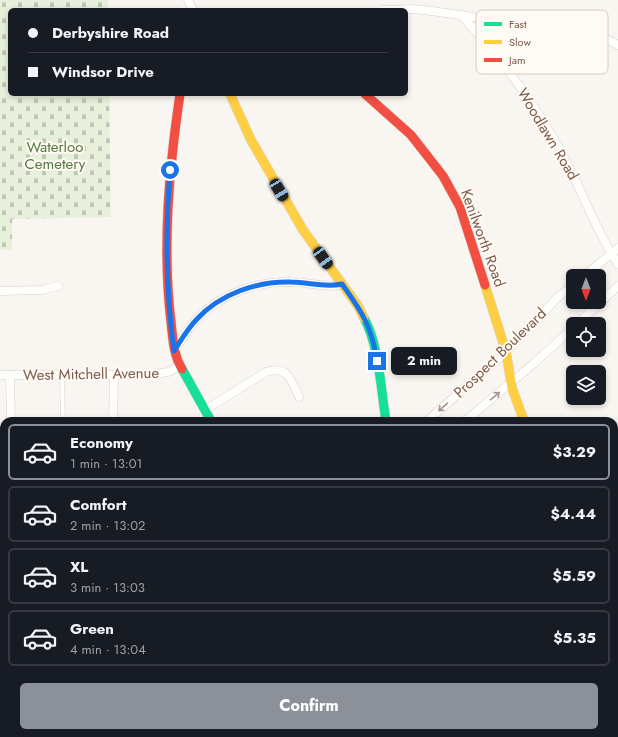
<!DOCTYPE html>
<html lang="en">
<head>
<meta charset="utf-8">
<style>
  body { margin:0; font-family:Jost,sans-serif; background:#20242c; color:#f1f3f6; height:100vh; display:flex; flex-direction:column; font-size:15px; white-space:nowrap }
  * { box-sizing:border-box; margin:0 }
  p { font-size:13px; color:#9ea1a6 }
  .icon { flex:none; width:22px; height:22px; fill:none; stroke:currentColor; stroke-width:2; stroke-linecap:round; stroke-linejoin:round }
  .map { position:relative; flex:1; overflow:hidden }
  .panel { position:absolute; left:0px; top:417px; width:618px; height:320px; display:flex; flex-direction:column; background:#171b24; border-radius:12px 12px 0 0; box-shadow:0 2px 6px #0003 }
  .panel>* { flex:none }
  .banner { position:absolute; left:8px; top:8px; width:400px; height:88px; border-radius:6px; box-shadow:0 2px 6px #0003; display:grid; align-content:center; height:88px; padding:0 20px; background:#171b24 }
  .needle { width:26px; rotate:180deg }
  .fabs { position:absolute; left:566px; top:269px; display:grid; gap:8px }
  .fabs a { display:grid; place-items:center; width:40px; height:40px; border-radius:6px; background:#171b24; box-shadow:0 2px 6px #0003; font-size:20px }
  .end { position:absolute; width:18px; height:18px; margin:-9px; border:5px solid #1a73e8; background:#fff; box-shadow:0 0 0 2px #fff }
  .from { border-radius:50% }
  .bubble { position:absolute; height:28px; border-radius:6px; background:#171b24; box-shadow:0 2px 6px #0003; font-size:13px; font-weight:700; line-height:28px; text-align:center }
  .car { position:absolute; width:12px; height:24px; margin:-12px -6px; border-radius:5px; box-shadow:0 0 3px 1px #0007; background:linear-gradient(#222 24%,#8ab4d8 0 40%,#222 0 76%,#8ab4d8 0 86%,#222 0) }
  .banner b { display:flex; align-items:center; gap:14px; height:38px; font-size:15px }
  .banner b+b { border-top:1px solid #363941 }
  .banner i { width:10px; height:10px; background:#f1f3f6 }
  ul { padding:7px 0 0; list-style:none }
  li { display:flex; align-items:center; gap:12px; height:56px; margin:0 8px 6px; padding:0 12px; border:2px solid #363941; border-radius:6px }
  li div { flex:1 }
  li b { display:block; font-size:15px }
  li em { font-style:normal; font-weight:700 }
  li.on { border-color:#8c9099 }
  li>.icon { width:36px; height:36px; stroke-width:1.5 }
  .cta { display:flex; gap:8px; margin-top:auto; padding:8px 20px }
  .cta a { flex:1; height:46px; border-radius:6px; background:#8c9099; color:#fff; font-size:16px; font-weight:700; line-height:46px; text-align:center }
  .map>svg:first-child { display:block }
  .cemetery { fill:url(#cemetery-stones) }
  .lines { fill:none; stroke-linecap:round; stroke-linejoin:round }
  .lane-casing { stroke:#d7d1cb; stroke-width:5 }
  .street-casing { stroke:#d7d1cb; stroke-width:9 }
  .fast-casing { stroke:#d9d2cb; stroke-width:10 }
  .slow-casing { stroke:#d9d2cb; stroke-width:10 }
  .jam-casing { stroke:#d9d2cb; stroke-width:10 }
  .lane { stroke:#fefefd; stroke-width:4 }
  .street { stroke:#fefefd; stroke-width:8 }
  .fast { stroke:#16e098; stroke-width:9 }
  .slow { stroke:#ffcf43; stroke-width:9 }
  .jam { stroke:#f24e42; stroke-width:9 }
  .oneway { stroke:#a8958b }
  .route { stroke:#1a73e8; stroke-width:5 }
  .labels { text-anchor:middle; stroke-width:4; stroke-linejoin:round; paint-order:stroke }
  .street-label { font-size:15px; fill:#7a5c4d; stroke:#fffaf3 }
  .park-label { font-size:15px; fill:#537a41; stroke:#fffaf3 }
  .key { fill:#fffaf3; stroke:#d7cbc1; stroke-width:1 }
  .key-label { font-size:11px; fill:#7a5c4d }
</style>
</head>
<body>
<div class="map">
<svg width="618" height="737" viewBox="0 0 618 737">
  <defs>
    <pattern id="cemetery-stones" width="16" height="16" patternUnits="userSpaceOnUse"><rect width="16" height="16" fill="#e7f0db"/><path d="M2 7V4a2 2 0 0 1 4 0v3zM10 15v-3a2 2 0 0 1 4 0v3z" fill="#c0c6b4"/></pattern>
  </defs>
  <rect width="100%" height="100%" fill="#f9f5f0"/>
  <polygon class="cemetery" points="0,0 108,0 108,10 10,10 10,94 109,94 111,217 12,219 12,249 0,250"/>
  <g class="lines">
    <defs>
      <g id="lane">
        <polyline points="62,375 63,421"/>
        <polyline points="115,733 115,737"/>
      </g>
      <g id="street">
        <polyline points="188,0 193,10"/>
        <polyline points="382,10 414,9 432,11 589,34 609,40 618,45"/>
        <path d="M461 15C499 56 533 101 560 150 581 187 594 228 618 264"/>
        <polyline points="584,276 618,248"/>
        <polyline points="0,291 42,290 58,286"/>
        <polyline points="577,324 618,286"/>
        <path d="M175 351C181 340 188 328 197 319 220 294 257 281 291 282 309 282 324 288 342 285"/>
        <polyline points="0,375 150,375 168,372 180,366"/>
        <polyline points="10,375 11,421"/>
        <path d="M205 410 266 372C288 365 291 380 299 397"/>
        <polyline points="113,421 114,375"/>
        <polyline points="427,421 506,352 558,297 573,285"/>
        <polyline points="465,421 533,364 573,328"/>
        <polyline points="614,482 618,478"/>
        <polyline points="0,522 4,522"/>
        <polyline points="614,532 618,534"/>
        <polyline points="0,652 4,652"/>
        <polyline points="57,733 57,737"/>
        <polyline points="208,733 211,737"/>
        <polyline points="458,733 461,737"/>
        <polyline points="171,737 173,733"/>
        <polyline points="250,737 251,733"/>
        <polyline points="277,737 278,733"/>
        <polyline points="357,737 362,733"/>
      </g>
      <g id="fast">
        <path d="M364 318C379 344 381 391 386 421"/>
        <polyline points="182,369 211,421"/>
        <polyline points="614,686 618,683"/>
        <polyline points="603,733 606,737"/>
        <polyline points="548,737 553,733"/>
      </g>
      <g id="slow">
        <polyline points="230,94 251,140 303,230 358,306 364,318"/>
        <polyline points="485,285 506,352 512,388 524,421"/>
      </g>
      <g id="jam">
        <path d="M180 94C169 169 162 246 171 322 173 339 173 354 182 369"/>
        <polyline points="365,94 411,135 443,176 460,207 485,285"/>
      </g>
    </defs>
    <use href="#lane" class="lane-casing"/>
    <use href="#street" class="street-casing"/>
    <use href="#fast" class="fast-casing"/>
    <use href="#slow" class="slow-casing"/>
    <use href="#jam" class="jam-casing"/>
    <use href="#lane" class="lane"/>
    <use href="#street" class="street"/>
    <use href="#fast" class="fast"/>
    <use href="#slow" class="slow"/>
    <use href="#jam" class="jam"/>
  </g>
  <defs><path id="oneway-shaft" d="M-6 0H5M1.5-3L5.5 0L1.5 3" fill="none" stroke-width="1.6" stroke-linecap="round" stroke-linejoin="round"/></defs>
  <g class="oneway">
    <use href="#oneway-shaft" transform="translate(495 396) rotate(-40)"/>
    <use href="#oneway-shaft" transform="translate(443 407) rotate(139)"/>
  </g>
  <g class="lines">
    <path class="route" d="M170 170C165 231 166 292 174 351 181 340 188 328 197 319 220 294 257 281 291 282 309 282 324 288 342 284 362 312 372 327 377 361"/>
  </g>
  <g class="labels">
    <g class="street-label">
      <text transform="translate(548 134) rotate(59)" y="5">Woodlawn Road</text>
      <text transform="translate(483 238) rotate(70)" y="5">Kenilworth Road</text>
      <text transform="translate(500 353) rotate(-44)" y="5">Prospect Boulevard</text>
      <text transform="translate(91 374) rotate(-1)" y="5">West Mitchell Avenue</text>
    </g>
    <g class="park-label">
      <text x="55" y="152">Waterloo<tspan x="55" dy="17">Cemetery</tspan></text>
    </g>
  </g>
  <rect x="476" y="10" width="132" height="64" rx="6" class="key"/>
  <rect x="484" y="22" width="18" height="4" fill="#16e098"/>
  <rect x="484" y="40" width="18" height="4" fill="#ffcf43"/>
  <rect x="484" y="58" width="18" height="4" fill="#f24e42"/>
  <g class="key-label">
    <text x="509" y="28">Fast</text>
    <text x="509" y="46">Slow</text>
    <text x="509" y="64">Jam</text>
  </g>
</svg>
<div class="fabs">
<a><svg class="needle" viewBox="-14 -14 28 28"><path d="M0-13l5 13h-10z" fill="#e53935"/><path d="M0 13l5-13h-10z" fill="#9ea1a6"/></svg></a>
<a><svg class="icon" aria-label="locate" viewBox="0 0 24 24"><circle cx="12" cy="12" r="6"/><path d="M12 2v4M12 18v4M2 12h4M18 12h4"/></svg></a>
<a><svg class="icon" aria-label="layers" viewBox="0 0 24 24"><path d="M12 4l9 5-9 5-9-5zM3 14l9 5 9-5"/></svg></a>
</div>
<i class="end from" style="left:170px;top:170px"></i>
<i class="end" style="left:377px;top:361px"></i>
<div class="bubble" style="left:391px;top:347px;width:66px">2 min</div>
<i class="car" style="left:279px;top:190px;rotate:149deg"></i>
<i class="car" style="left:323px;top:258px;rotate:144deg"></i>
<div class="banner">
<b><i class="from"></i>Derbyshire Road</b>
<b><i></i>Windsor Drive</b>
</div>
<section class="panel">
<ul>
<li class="on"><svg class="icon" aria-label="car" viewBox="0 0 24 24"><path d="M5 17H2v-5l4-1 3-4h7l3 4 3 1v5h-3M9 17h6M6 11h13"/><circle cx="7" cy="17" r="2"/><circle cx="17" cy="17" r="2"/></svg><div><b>Economy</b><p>1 min · 13:01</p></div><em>$3.29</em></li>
<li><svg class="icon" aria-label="car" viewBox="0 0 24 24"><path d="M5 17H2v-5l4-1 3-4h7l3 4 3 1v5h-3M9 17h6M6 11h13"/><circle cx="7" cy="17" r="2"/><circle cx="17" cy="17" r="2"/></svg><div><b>Comfort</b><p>2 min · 13:02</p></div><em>$4.44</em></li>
<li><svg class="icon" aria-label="car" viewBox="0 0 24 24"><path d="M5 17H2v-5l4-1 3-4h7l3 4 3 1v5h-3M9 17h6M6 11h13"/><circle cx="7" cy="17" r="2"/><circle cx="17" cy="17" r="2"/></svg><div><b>XL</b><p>3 min · 13:03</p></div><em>$5.59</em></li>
<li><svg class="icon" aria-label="car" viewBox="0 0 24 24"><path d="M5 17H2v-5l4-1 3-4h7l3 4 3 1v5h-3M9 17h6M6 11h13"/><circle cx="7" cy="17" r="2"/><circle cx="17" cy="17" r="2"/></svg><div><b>Green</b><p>4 min · 13:04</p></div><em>$5.35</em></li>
</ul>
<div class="cta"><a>Confirm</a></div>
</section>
</div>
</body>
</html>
